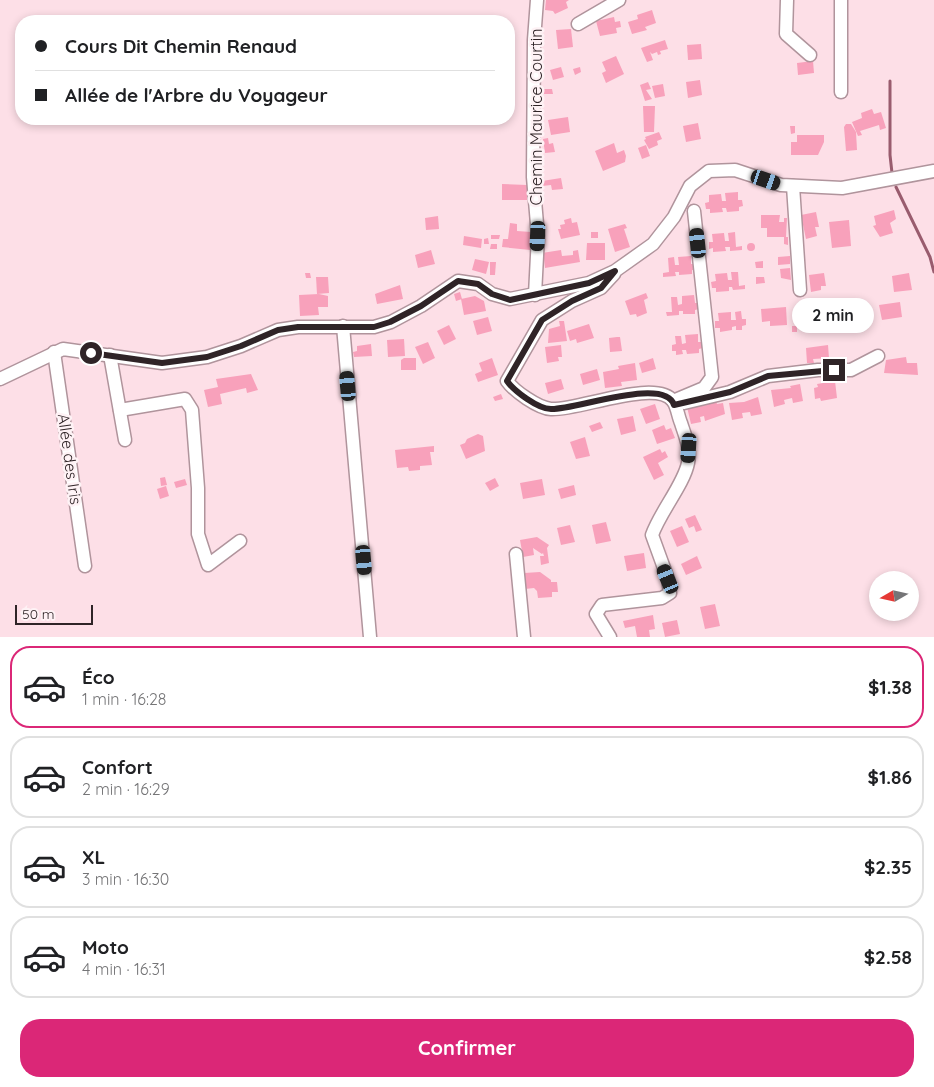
<!DOCTYPE html>
<html lang="fr">
<head>
<meta charset="utf-8">
<style>
  body { margin:0; font-family:Quicksand,sans-serif; background:#f2f2f2; color:#202124; height:100vh; display:flex; flex-direction:column; font-size:19px; white-space:nowrap }
  * { box-sizing:border-box; margin:0 }
  p { font-size:16px; color:#757577 }
  .icon { flex:none; width:28px; height:28px; fill:none; stroke:currentColor; stroke-width:2; stroke-linecap:round; stroke-linejoin:round }
  .map { position:relative; height:637px; overflow:hidden }
  .side { display:flex; flex-direction:column; background:#fff; flex:1 }
  .side>* { flex:none }
  .banner { position:absolute; left:15px; top:15px; width:500px; height:110px; border-radius:20px; box-shadow:0 2px 8px #0003; display:grid; align-content:center; height:110px; padding:0 20px; background:#fff }
  .needle { width:32px; rotate:261deg }
  .tools { position:absolute; left:869px; top:571px; display:grid; gap:10px }
  .tools a { display:grid; place-items:center; width:50px; height:50px; border-radius:50%; background:#fff; box-shadow:0 2px 8px #0003; font-size:25px }
  .scale { position:absolute; left:15px; bottom:12px; width:78px; box-sizing:border-box; padding-left:5px; border:2px solid #2f2427; border-top:0; font-size:14px; line-height:18px; white-space:nowrap; color:#2f2427; -webkit-text-stroke:4px #fef2f5; paint-order:stroke }
  .end { position:absolute; width:22px; height:22px; margin:-11px; border:6px solid #2f2427; background:#fff; box-shadow:0 0 0 2px #fff }
  .from { border-radius:50% }
  .bubble { position:absolute; height:35px; border-radius:18px; background:#fff; box-shadow:0 2px 8px #0003; font-size:16px; font-weight:800; line-height:35px; text-align:center }
  .car { position:absolute; width:15px; height:30px; margin:-15px -8px; border-radius:6px; box-shadow:0 0 4px 1px #0007; background:linear-gradient(#222 24%,#8ab4d8 0 40%,#222 0 76%,#8ab4d8 0 86%,#222 0) }
  .banner b { display:flex; align-items:center; gap:18px; height:48px; font-size:19px }
  .banner b+b { border-top:1px solid #e0e0e0 }
  .banner i { width:12px; height:12px; background:#202124 }
  ul { padding:9px 0 0; list-style:none }
  li { display:flex; align-items:center; gap:15px; height:82px; margin:0 10px 8px; padding:0 10px; border:2px solid #e0e0e0; border-radius:20px }
  li div { flex:1 }
  li b { display:block; font-size:19px }
  li em { font-style:normal; font-weight:800 }
  li.active { border-color:#db2777 }
  li>.icon { width:45px; height:45px; stroke-width:1.5 }
  .primary-button { display:flex; gap:10px; margin-top:auto; padding:10px 20px }
  .primary-button a { flex:1; height:58px; border-radius:20px; background:#db2777; color:#fff; font-size:20px; font-weight:800; line-height:58px; text-align:center }
  .map>svg:first-child { display:block }
  .lines { fill:none; stroke-linecap:round; stroke-linejoin:round }
  .stream { stroke:#995c6e; stroke-width:3 }
  .building { fill:#f8a1bb }
  .minor-casing { stroke:#b0949c; stroke-width:15 }
  .minor { stroke:#fff; stroke-width:12 }
  .route { stroke:#2f2427; stroke-width:6 }
  .labels { text-anchor:middle; stroke-width:5; stroke-linejoin:round; paint-order:stroke }
  .street-label { font-size:16px; fill:#2f2427; stroke:#fef2f5 }
</style>
</head>
<body>
<div class="map">
<svg width="934" height="637" viewBox="0 0 934 637">
  <rect width="100%" height="100%" fill="#fddfe7"/>
  <g class="lines">
    <g class="stream">
      <polyline points="890,81 890,155 892,173"/>
      <polyline points="896,187 930,257 934,272"/>
    </g>
  </g>
  <g class="building">
    <polygon points="546,0 569,0 566,2 568,8 555,14 553,11 545,10"/>
    <polygon points="652,10 656,23 645,27 647,30 632,34 628,22 638,19 637,15"/>
    <polygon points="614,17 615,22 620,21 621,27 616,28 617,33 600,36 596,21"/>
    <polygon points="571,29 573,47 558,49 556,30"/>
    <polygon points="665,40 668,49 660,51 661,54 658,55 657,52 652,54 650,52 653,60 647,62 641,48"/>
    <polygon points="701,44 702,59 688,60 687,45"/>
    <polygon points="616,56 624,74 606,83 602,73 606,71 602,62"/>
    <polygon points="813,61 814,73 798,75 797,63"/>
    <polygon points="561,67 564,77 553,80 550,70"/>
    <polygon points="580,67 581,72 575,75 573,69"/>
    <polygon points="700,80 702,95 688,98 686,82"/>
    <polygon points="648,82 651,89 646,90 652,99 645,101 640,85"/>
    <polygon points="663,84 665,96 655,98 652,86"/>
    <polygon points="544,89 552,89 553,94 544,94"/>
    <polygon points="643,106 655,106 654,132 644,132"/>
    <polygon points="872,109 874,114 881,112 886,128 880,130 879,125 860,131 862,135 858,136 852,122 862,118 861,113"/>
    <polygon points="568,117 570,132 551,135 548,120"/>
    <polygon points="698,123 701,139 686,142 683,126"/>
    <polygon points="846,124 851,124 856,132 857,150 846,151 844,127"/>
    <polygon points="790,126 795,126 795,133 791,134"/>
    <polygon points="659,132 662,139 657,141 658,145 649,149 644,140 646,139 645,137"/>
    <polygon points="797,135 824,135 824,142 818,155 791,155 791,142 797,142"/>
    <polygon points="548,138 549,144 553,143 555,152 545,153 543,139"/>
    <polygon points="614,143 617,153 624,150 626,156 625,162 603,171 595,151"/>
    <polygon points="646,145 650,156 642,159 638,148"/>
    <polygon points="561,178 563,189 552,190 551,185 542,186 542,181"/>
    <polygon points="502,184 527,185 527,200 502,200"/>
    <polygon points="738,192 738,200 742,200 743,206 739,207 739,211 727,212 726,208 722,208 723,212 710,213 710,209 706,209 705,203 709,202 709,195 721,194 722,201 726,201 725,193"/>
    <polygon points="894,210 896,219 890,223 893,233 880,237 873,226 876,225 874,216"/>
    <polygon points="816,212 819,227 815,227 817,236 806,239 801,215"/>
    <polygon points="761,215 780,215 779,222 784,222 784,218 787,218 786,237 788,237 788,245 784,244 784,237 767,237 767,228 761,228"/>
    <polygon points="438,216 439,229 426,230 425,218"/>
    <polygon points="571,218 572,223 577,222 580,235 561,239 558,229 561,229 560,225 565,224 564,220"/>
    <polygon points="849,220 851,246 832,248 829,222"/>
    <polygon points="510,223 517,224 517,231 531,232 530,250 502,247 503,239 508,239"/>
    <polygon points="625,224 627,228 624,229 630,247 615,252 608,229"/>
    <rect x="591" y="232" width="7" height="6"/>
    <polygon points="735,232 736,247 742,246 742,250 730,251 730,247 725,247 726,251 713,252 713,248 709,249 709,242 713,242 712,234 724,233 725,241 729,241 728,233"/>
    <polygon points="491,235 500,235 499,239 491,239"/>
    <polygon points="464,236 482,239 481,248 463,245"/>
    <polygon points="488,238 489,244 484,244 484,239"/>
    <circle cx="751" cy="247" r="4"/>
    <polygon points="587,243 605,243 605,260 586,260"/>
    <polygon points="491,244 497,244 497,249 490,249"/>
    <polygon points="431,250 435,264 418,268 415,255"/>
    <polygon points="561,250 562,256 573,255 573,251 578,250 580,262 545,268 544,259 540,260 542,253"/>
    <polygon points="691,256 691,264 695,264 696,270 692,270 692,274 679,275 679,272 675,272 676,276 663,277 663,273 669,272 668,258 674,257 675,265 679,265 678,257"/>
    <polygon points="790,256 790,264 778,265 778,257"/>
    <polygon points="475,259 489,262 486,274 472,270"/>
    <polygon points="763,261 763,268 756,268 755,262"/>
    <polygon points="490,262 496,262 495,275 490,275"/>
    <polygon points="790,268 791,280 781,278 780,269"/>
    <polygon points="731,272 738,272 739,286 745,285 745,289 733,290 732,287 729,287 729,291 716,292 716,288 712,288 711,282 716,281 715,274 727,273 728,280 732,280"/>
    <polygon points="305,273 310,273 311,278 306,278"/>
    <polygon points="824,273 826,286 821,286 821,290 811,292 809,275"/>
    <polygon points="909,273 912,290 894,292 892,276"/>
    <polygon points="316,277 328,277 329,293 317,294"/>
    <polygon points="756,277 764,277 765,283 756,284"/>
    <polygon points="400,285 403,299 377,304 375,294"/>
    <polygon points="460,292 462,299 456,301 454,294"/>
    <polygon points="646,293 648,298 644,300 647,313 637,317 636,314 630,315 625,301"/>
    <polygon points="319,294 328,296 328,307 318,307 319,315 300,316 299,295"/>
    <polygon points="694,295 695,303 699,303 699,309 695,310 695,314 683,314 683,311 679,311 679,315 667,316 666,312 672,312 671,297 677,297 678,305 682,304 682,296"/>
    <polygon points="475,296 484,301 486,311 464,315 461,299"/>
    <polygon points="900,302 902,317 882,320 879,305"/>
    <polygon points="786,307 787,325 770,326 770,321 762,322 761,309"/>
    <polygon points="741,311 742,319 746,319 746,325 742,326 742,330 736,330 736,326 732,327 732,330 720,332 720,328 715,328 715,321 719,321 718,313 731,312 731,320 736,320 735,312"/>
    <polygon points="488,317 492,331 477,335 473,321"/>
    <polygon points="559,321 564,321 567,341 548,343 549,329 560,326"/>
    <polygon points="589,324 594,338 577,343 576,339 570,341 567,331"/>
    <polygon points="449,325 456,339 444,345 437,331"/>
    <rect x="792" y="326" width="5" height="6"/>
    <polygon points="698,334 698,342 702,342 703,348 699,349 699,353 687,354 686,350 682,350 683,354 676,355 676,351 672,351 672,345 676,344 675,336 681,336 682,344 686,343 685,335"/>
    <polygon points="617,337 620,337 622,351 610,352 609,338"/>
    <polygon points="404,339 405,356 388,357 387,340"/>
    <polygon points="428,342 435,358 423,364 415,347"/>
    <polygon points="371,344 372,356 354,357 353,352 357,351 357,346"/>
    <polygon points="561,345 562,357 558,357 559,361 547,363 545,347"/>
    <polygon points="828,345 829,358 813,359 814,363 807,363 806,348"/>
    <polygon points="906,357 907,363 917,363 918,375 884,373 886,360"/>
    <polygon points="404,358 416,358 416,370 401,370 401,360"/>
    <polygon points="492,358 498,375 478,382 475,374 482,371 479,363"/>
    <polygon points="653,358 656,369 642,373 639,363"/>
    <polygon points="635,363 637,380 621,382 622,386 605,388 603,372 619,369 618,366"/>
    <polygon points="597,369 600,380 583,385 580,374"/>
    <polygon points="251,374 258,390 247,393 246,388 220,394 222,404 208,407 204,390 218,387 216,379"/>
    <polygon points="561,379 564,389 548,394 545,383"/>
    <polygon points="835,381 837,398 821,401 820,398 815,399 814,388 818,387 817,384"/>
    <polygon points="800,384 803,401 793,403 792,398 784,400 785,404 774,407 771,390 791,388 790,386"/>
    <polygon points="501,394 503,399 495,401 493,397"/>
    <polygon points="758,397 762,414 751,416 750,412 742,413 743,418 732,420 729,403 744,402"/>
    <polygon points="716,401 717,404 723,403 725,414 705,421 704,416 700,417 701,422 691,424 687,407 707,405 707,403"/>
    <polygon points="655,404 660,419 646,424 640,409"/>
    <polygon points="633,416 636,431 621,435 617,419"/>
    <polygon points="600,422 603,428 592,432 589,426"/>
    <polygon points="664,425 666,430 671,428 675,438 657,444 652,430"/>
    <polygon points="478,434 483,436 485,451 466,459 460,445 465,443 467,439"/>
    <polygon points="585,437 590,456 576,459 570,442"/>
    <polygon points="434,446 434,452 430,452 432,465 420,466 420,470 409,471 408,467 397,468 395,450"/>
    <polygon points="660,449 662,453 665,451 668,457 658,463 664,475 654,480 643,457"/>
    <polygon points="165,477 167,485 161,486 160,478"/>
    <polygon points="495,478 499,486 490,491 485,483"/>
    <polygon points="185,479 187,485 176,488 174,482"/>
    <polygon points="542,479 545,495 523,499 520,483"/>
    <polygon points="574,485 576,495 561,499 558,489"/>
    <polygon points="166,486 169,496 160,499 157,489"/>
    <polygon points="695,515 702,530 696,532 694,526 689,528 685,519"/>
    <polygon points="606,522 611,541 596,544 592,525"/>
    <polygon points="570,525 575,542 561,545 557,528"/>
    <polygon points="682,526 689,542 677,547 670,531"/>
    <polygon points="537,537 549,545 547,548 549,563 541,565 540,556 544,556 543,553 542,554 533,548 534,555 523,557 520,540"/>
    <polygon points="644,553 646,568 627,571 624,556"/>
    <polygon points="697,556 702,568 686,575 681,564"/>
    <polygon points="540,572 551,580 551,582 557,582 558,592 552,592 552,597 538,598 537,591 534,588 525,589 524,573"/>
    <polygon points="715,604 720,626 705,629 700,607"/>
    <polygon points="653,615 655,629 649,630 650,637 637,637 635,626 625,628 623,621"/>
    <polygon points="677,620 680,634 665,637 662,623"/>
  </g>
  <g class="lines">
    <defs>
      <g id="minor">
        <polyline points="787,0 786,34 810,55"/>
        <polyline points="578,24 619,0"/>
        <polyline points="841,92 841,0"/>
        <polyline points="793,186 800,290"/>
        <polyline points="535,295 538,236 533,177 534,40 537,0"/>
        <polyline points="343,326 370,637"/>
        <polyline points="54,352 85,566"/>
        <polyline points="110,355 125,440"/>
        <polyline points="0,379 63,349 162,363 207,357 241,346 278,330 298,327 374,327 391,322 421,306 458,281 478,284 492,294 510,299 589,283 615,271 653,244 674,217 690,186 709,171 735,170 781,185 842,188 934,171"/>
        <polyline points="673,401 704,388 712,377 694,211"/>
        <polyline points="684,403 730,392 768,376 818,370 851,370 878,356"/>
        <polyline points="120,410 185,399 192,410 198,488 198,534 208,565 240,541"/>
        <polyline points="516,554 524,637"/>
        <path d="M610 637 596 614 602 605 662 598 670 593 668 579 652 535C660 512 684 484 688 463 691 448 685 436 681 423 678 416 677 406 673 401 656 378 577 411 551 409 538 408 514 391 507 381L542 320 572 301 601 288 614 274"/>
      </g>
    </defs>
    <use href="#minor" class="minor-casing"/>
    <use href="#minor" class="minor"/>
  </g>
  <g class="lines">
    <path class="route" d="M91 353 162 363 207 357 241 346 278 330 298 327H374L390 322 421 306 458 281 478 284 492 294 510 300 589 283 615 271 601 288 572 301 542 320 507 381C514 391 538 409 551 409 575 410 665 376 674 405L730 392 768 376 834 370"/>
  </g>
  <g class="labels">
    <g class="street-label">
      <text transform="translate(536 117) rotate(-90)" y="6">Chemin Maurice Courtin</text>
      <text transform="translate(70 459) rotate(82)" y="6">Allée des Iris</text>
    </g>
  </g>
</svg>
<div class="tools">
<a><svg class="needle" viewBox="-14 -14 28 28"><path d="M0-13l5 13h-10z" fill="#e53935"/><path d="M0 13l5-13h-10z" fill="#757577"/></svg></a>
</div>
<div class="scale">50 m</div>
<i class="end from" style="left:91px;top:353px"></i>
<i class="end" style="left:834px;top:370px"></i>
<div class="bubble" style="left:792px;top:298px;width:82px">2 min</div>
<i class="car" style="left:766px;top:180px;rotate:109deg"></i>
<i class="car" style="left:538px;top:236px;rotate:183deg"></i>
<i class="car" style="left:698px;top:243px;rotate:354deg"></i>
<i class="car" style="left:348px;top:386px;rotate:355deg"></i>
<i class="car" style="left:689px;top:448px;rotate:184deg"></i>
<i class="car" style="left:364px;top:560px;rotate:175deg"></i>
<i class="car" style="left:668px;top:579px;rotate:337deg"></i>
<div class="banner">
<b><i class="from"></i>Cours Dit Chemin Renaud</b>
<b><i></i>Allée de l'Arbre du Voyageur</b>
</div>
</div>
<section class="side">
<ul>
<li class="active"><svg class="icon" aria-label="car" viewBox="0 0 24 24"><path d="M5 17H2v-5l4-1 3-4h7l3 4 3 1v5h-3M9 17h6M6 11h13"/><circle cx="7" cy="17" r="2"/><circle cx="17" cy="17" r="2"/></svg><div><b>Éco</b><p>1 min · 16:28</p></div><em>$1.38</em></li>
<li><svg class="icon" aria-label="car" viewBox="0 0 24 24"><path d="M5 17H2v-5l4-1 3-4h7l3 4 3 1v5h-3M9 17h6M6 11h13"/><circle cx="7" cy="17" r="2"/><circle cx="17" cy="17" r="2"/></svg><div><b>Confort</b><p>2 min · 16:29</p></div><em>$1.86</em></li>
<li><svg class="icon" aria-label="car" viewBox="0 0 24 24"><path d="M5 17H2v-5l4-1 3-4h7l3 4 3 1v5h-3M9 17h6M6 11h13"/><circle cx="7" cy="17" r="2"/><circle cx="17" cy="17" r="2"/></svg><div><b>XL</b><p>3 min · 16:30</p></div><em>$2.35</em></li>
<li><svg class="icon" aria-label="car" viewBox="0 0 24 24"><path d="M5 17H2v-5l4-1 3-4h7l3 4 3 1v5h-3M9 17h6M6 11h13"/><circle cx="7" cy="17" r="2"/><circle cx="17" cy="17" r="2"/></svg><div><b>Moto</b><p>4 min · 16:31</p></div><em>$2.58</em></li>
</ul>
<div class="primary-button"><a>Confirmer</a></div>
</section>
</body>
</html>
